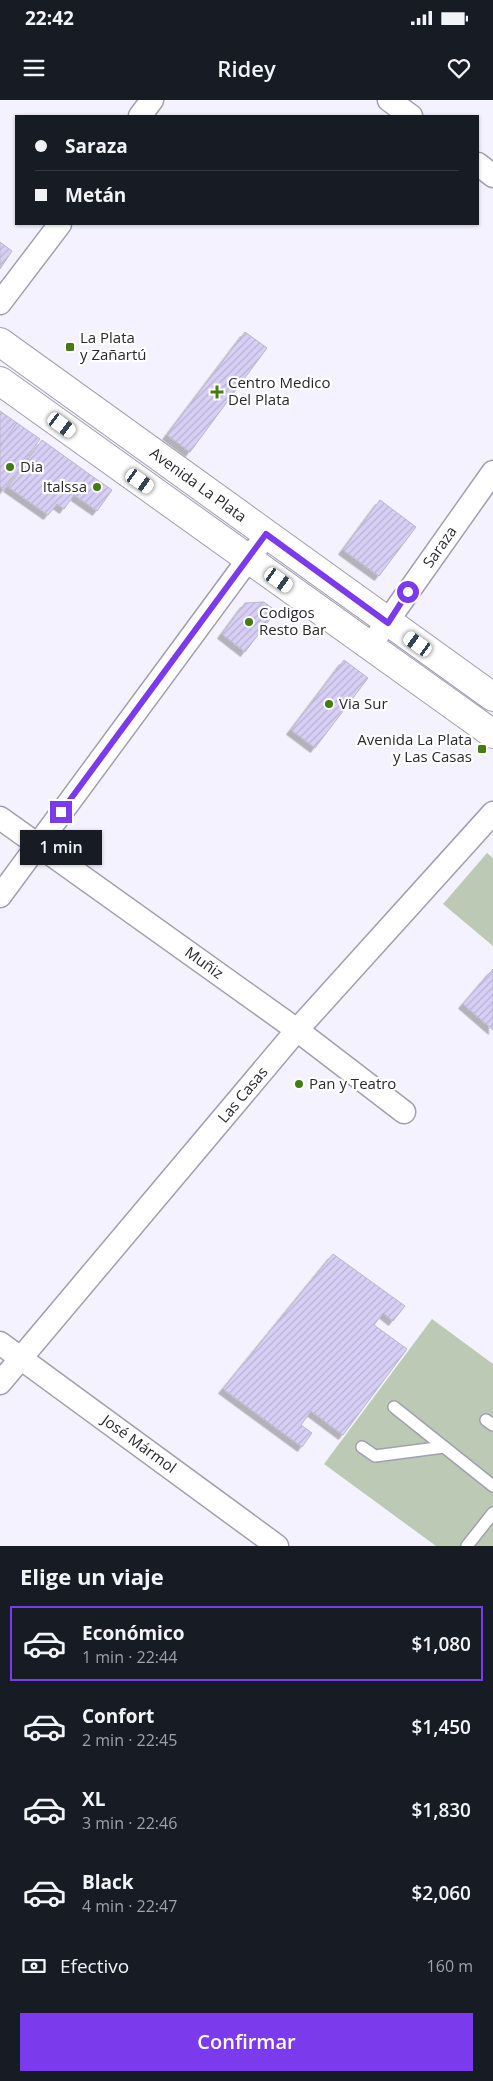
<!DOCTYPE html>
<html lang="es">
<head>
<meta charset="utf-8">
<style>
  body { margin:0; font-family:"Open Sans",sans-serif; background:#242831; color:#f1f3f6; height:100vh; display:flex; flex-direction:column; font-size:19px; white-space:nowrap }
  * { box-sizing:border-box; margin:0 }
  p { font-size:16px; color:#9ea1a6 }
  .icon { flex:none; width:28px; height:28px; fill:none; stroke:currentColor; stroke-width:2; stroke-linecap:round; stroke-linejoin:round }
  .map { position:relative; height:1446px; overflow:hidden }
  .drawer { display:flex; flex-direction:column; background:#171b24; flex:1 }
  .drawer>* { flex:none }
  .banner { position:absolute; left:15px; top:15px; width:464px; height:110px; border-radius:0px; box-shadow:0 1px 4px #0004; display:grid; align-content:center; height:110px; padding:0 20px; background:#171b24 }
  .end { position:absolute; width:22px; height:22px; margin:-11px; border:6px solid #7c3aed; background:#fff; box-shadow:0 0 0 2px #fff }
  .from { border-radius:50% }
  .bubble { position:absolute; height:35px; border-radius:0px; background:#171b24; box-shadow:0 1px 4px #0004; font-size:16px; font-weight:600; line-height:35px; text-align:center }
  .car { position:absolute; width:15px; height:30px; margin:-15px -8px; border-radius:6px; box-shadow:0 0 4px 1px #0007; background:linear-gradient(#fff 24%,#345 0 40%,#fff 0 76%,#345 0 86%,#fff 0) }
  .banner b { display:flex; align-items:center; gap:18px; height:48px; font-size:19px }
  .banner b+b { border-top:1px solid #363941 }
  .banner i { width:12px; height:12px; background:#f1f3f6 }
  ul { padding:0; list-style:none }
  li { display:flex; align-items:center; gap:15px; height:75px; margin:0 10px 8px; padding:0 10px; border:2px solid transparent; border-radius:0px }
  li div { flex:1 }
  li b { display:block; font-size:19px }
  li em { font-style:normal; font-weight:600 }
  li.active { border-color:#7c3aed }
  li>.icon { width:45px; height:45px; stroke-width:1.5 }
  h2 { padding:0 20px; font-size:22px; line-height:60px }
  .pay { display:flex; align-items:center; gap:12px; height:55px; padding:0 20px; font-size:19px }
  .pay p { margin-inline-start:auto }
  .button { display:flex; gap:10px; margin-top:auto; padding:10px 20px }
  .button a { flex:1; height:58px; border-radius:0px; background:#7c3aed; color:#fff; font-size:20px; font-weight:600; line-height:58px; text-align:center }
  .status { display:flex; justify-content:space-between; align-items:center; height:35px; padding:0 25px; background:#171b24; direction:ltr }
  .status svg { height:14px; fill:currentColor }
  header { display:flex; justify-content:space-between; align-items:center; height:65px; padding:0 20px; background:#171b24; font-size:22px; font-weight:600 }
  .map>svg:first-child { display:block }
  .green { fill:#bccab5 }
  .building { fill:url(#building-hatch); stroke:#bbb7c9; filter:url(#shadow) }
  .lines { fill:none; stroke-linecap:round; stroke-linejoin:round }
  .lane-casing { stroke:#a29fb1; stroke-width:14 }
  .street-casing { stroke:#a29fb1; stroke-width:25 }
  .secondary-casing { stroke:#a29fb1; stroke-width:30 }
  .lane { stroke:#fff; stroke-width:11 }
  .street { stroke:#fff; stroke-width:22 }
  .secondary { stroke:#fff; stroke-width:28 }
  .route { stroke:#7c3aed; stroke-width:6 }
  .poi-dot { fill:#447c12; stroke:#fff; stroke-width:2 }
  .labels { text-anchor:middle; stroke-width:4.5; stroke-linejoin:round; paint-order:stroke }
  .poi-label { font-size:15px; fill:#2a2930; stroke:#fff; text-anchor:start }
  .street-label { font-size:15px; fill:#2a2930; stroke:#fff }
</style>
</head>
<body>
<div class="status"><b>22:42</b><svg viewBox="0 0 49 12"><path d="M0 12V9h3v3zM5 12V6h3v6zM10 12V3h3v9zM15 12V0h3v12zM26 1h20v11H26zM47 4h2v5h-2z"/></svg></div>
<header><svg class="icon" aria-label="menu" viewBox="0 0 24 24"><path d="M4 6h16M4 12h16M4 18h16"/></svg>Ridey<svg class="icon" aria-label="heart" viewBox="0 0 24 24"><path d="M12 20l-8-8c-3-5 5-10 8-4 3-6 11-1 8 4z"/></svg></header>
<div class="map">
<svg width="493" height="1446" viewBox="0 0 493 1446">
  <defs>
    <pattern id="building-hatch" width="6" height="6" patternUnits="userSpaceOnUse" patternTransform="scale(1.25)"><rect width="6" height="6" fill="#d7cff5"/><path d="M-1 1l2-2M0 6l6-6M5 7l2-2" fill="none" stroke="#b9b2d2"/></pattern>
    <filter id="shadow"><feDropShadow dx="-4.5" dy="4.5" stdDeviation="0" flood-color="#0004"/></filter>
  </defs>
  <rect width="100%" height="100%" fill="#f4f2fe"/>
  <g class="green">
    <polygon points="487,753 493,758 493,846 443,804"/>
    <polygon points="432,1219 493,1264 493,1446 436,1446 324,1364"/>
  </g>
  <g class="building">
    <polygon points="0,142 12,151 0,169"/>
    <polygon points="245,232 267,248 190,352 167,335"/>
    <polygon points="0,311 17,323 0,347"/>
    <polygon points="17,323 40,339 4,390 0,387 0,347"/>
    <polygon points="42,340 89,374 64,409 57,404 48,415 8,387"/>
    <polygon points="89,374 112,390 97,411 74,395"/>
    <polygon points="380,400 416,427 379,476 343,450"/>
    <polygon points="264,502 276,511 245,552 222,534 245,503"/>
    <polygon points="344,560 368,578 315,648 291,630"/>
    <polygon points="493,869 493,930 463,904"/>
    <polygon points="333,1154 405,1206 393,1221 383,1213 374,1225 407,1249 343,1335 311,1311 301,1325 312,1333 302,1347 223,1289"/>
  </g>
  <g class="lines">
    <defs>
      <g id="lane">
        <polyline points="394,1307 493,1386"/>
        <polyline points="486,1320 493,1325"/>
        <polyline points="362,1347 375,1356 444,1347"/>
        <polyline points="467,1446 493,1413"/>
      </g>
      <g id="street">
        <polyline points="389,0 411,16"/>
        <polyline points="140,16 152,0"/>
        <polyline points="478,64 493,76"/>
        <polyline points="0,203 60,124"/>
        <polyline points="370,546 493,372"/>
        <polyline points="0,718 297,930 404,1012"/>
        <polyline points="0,796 267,434"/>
        <polyline points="0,1243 277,1446"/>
        <polyline points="0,1283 297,930 493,713"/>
      </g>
      <g id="secondary">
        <polyline points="0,242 493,597"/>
        <polyline points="0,281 493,634"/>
      </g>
    </defs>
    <use href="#lane" class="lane-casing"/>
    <use href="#street" class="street-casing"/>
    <use href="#secondary" class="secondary-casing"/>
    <use href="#lane" class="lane"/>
    <use href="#street" class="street"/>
    <use href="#secondary" class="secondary"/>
  </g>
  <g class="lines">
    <polyline class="route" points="61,712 266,434 388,523 408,492"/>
  </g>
  <g class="poi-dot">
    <rect x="65" y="242" width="10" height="10" rx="2.5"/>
    <path d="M214.5 284.5h5v5h5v5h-5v5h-5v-5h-5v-5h5z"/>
    <circle cx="10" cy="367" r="5"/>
    <circle cx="97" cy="387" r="5"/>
    <circle cx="249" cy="522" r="5"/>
    <circle cx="329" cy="604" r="5"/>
    <rect x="477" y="644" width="10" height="10" rx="2.5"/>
    <circle cx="299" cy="984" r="5"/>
  </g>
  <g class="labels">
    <g class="poi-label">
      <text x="80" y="243">La Plata<tspan x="80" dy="17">y Zañartú</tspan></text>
      <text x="228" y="288">Centro Medico<tspan x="228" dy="17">Del Plata</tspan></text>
      <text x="20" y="372">Dia</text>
      <text x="87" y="392" text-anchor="end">Italssa</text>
      <text x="259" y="518">Codigos<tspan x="259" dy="17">Resto Bar</tspan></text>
      <text x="339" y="609">Via Sur</text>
      <text x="472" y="645" text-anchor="end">Avenida La Plata<tspan x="472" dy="17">y Las Casas</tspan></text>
      <text x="309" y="989">Pan y Teatro</text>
    </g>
    <g class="street-label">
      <text transform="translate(198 385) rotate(36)" y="5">Avenida La Plata</text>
      <text transform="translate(440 447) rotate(-55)" y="5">Saraza</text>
      <text transform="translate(204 863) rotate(36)" y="5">Muñiz</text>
      <text transform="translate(243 995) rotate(-50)" y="5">Las Casas</text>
      <text transform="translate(139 1344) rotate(36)" y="5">José Mármol</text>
    </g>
  </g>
</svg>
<i class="end from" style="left:408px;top:492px"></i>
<i class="end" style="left:61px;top:712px"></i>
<div class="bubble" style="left:20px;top:730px;width:82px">1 min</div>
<i class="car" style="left:62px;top:325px;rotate:126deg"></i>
<i class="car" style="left:140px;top:381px;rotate:125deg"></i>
<i class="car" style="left:279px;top:480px;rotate:125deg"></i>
<i class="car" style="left:418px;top:544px;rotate:305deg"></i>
<div class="banner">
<b><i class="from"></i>Saraza</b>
<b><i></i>Metán</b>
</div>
</div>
<section class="drawer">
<h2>Elige un viaje</h2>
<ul>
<li class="active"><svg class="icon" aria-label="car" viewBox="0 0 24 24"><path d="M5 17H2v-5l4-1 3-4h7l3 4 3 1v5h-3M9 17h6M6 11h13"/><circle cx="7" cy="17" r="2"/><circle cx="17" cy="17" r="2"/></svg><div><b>Económico</b><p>1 min · 22:44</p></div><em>$1,080</em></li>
<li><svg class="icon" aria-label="car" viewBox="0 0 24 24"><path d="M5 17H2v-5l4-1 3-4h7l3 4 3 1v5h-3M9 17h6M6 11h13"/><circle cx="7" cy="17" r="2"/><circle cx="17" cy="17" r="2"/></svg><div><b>Confort</b><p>2 min · 22:45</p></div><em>$1,450</em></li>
<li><svg class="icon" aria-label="car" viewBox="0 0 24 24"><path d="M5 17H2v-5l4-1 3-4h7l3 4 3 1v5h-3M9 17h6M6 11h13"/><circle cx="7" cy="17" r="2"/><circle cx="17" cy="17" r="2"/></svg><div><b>XL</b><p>3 min · 22:46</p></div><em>$1,830</em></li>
<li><svg class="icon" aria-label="car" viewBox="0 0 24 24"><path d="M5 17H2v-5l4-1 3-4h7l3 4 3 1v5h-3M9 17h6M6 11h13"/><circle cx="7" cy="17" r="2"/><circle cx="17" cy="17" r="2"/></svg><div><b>Black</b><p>4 min · 22:47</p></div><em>$2,060</em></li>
</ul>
<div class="pay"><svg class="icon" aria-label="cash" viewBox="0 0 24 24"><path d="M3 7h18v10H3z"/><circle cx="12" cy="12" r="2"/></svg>Efectivo<p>160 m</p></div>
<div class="button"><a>Confirmar</a></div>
</section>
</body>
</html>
